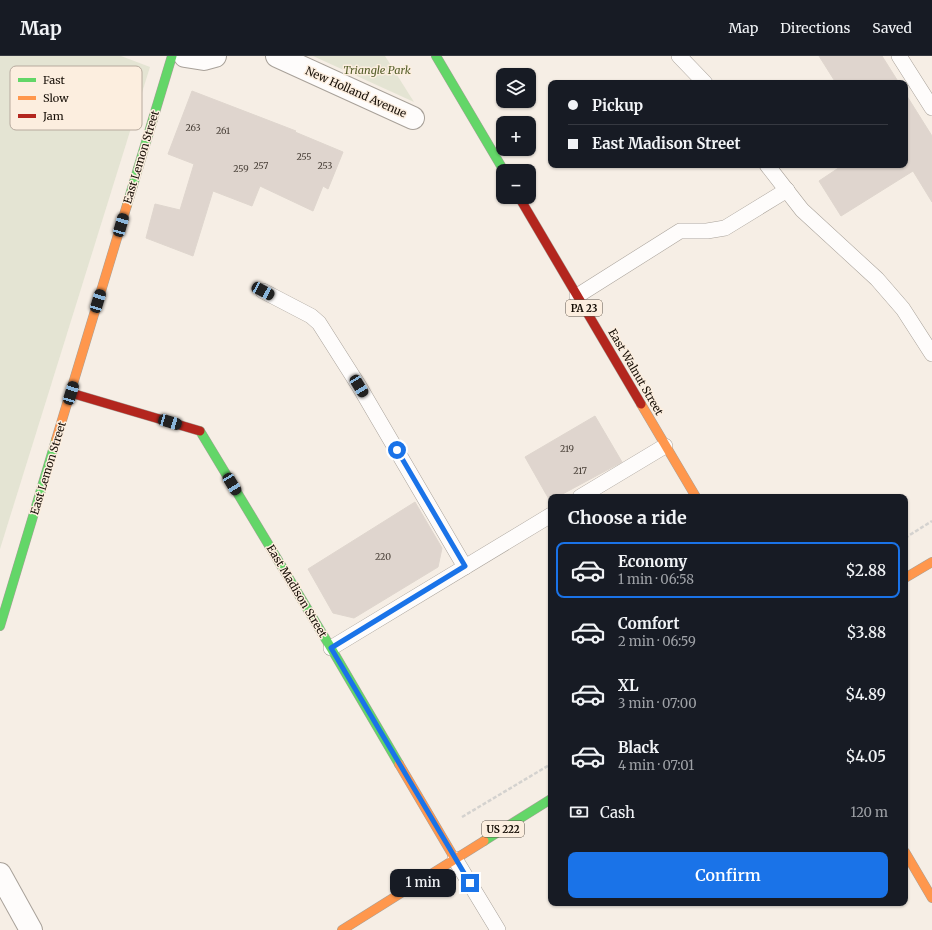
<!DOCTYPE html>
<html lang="en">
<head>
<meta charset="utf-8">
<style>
  body { margin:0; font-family:Merriweather,serif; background:#20242c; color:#f1f3f6; height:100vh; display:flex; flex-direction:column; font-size:15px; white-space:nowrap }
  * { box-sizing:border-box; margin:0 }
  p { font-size:13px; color:#9ea1a6 }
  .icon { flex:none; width:22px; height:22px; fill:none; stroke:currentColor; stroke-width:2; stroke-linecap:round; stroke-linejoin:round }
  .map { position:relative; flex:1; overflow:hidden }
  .side { position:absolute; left:548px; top:438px; width:360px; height:412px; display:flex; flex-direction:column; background:#171b24; border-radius:8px; box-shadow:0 1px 3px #0004 }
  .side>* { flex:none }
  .banner { position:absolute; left:548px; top:24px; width:360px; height:88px; border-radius:8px; box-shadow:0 1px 3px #0004; display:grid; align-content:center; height:88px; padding:0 20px; background:#171b24 }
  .controls { position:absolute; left:496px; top:12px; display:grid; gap:8px }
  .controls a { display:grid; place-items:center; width:40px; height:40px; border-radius:8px; background:#171b24; box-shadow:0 1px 3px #0004; font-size:20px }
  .end { position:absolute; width:18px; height:18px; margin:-9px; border:5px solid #1a73e8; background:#fff; box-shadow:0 0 0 2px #fff }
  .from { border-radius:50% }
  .bubble { position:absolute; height:28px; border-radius:8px; background:#171b24; box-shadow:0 1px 3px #0004; font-size:13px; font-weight:600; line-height:28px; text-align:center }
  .car { position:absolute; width:12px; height:24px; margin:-12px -6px; border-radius:5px; box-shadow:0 0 3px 1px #0007; background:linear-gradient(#222 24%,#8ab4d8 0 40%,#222 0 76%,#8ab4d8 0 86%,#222 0) }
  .banner b { display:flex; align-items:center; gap:14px; height:38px; font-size:15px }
  .banner b+b { border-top:1px solid #363941 }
  .banner i { width:10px; height:10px; background:#f1f3f6 }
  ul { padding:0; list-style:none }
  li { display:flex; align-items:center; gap:12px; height:56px; margin:0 8px 6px; padding:0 12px; border:2px solid transparent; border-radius:8px }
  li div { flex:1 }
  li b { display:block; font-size:15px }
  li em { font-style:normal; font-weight:600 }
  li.on { border-color:#1a73e8 }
  li>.icon { width:36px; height:36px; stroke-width:1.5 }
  h2 { padding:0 20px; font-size:18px; line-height:48px }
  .pay { display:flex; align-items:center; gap:10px; height:44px; padding:0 20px; font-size:15px }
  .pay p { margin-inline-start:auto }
  .button { display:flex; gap:8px; margin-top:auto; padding:8px 20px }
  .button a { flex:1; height:46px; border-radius:8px; background:#1a73e8; color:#fff; font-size:16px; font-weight:600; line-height:46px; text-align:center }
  header { display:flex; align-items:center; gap:24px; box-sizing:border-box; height:56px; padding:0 20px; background:#171b24; border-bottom:1px solid #363941 }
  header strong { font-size:19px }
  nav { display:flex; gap:22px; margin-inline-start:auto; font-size:14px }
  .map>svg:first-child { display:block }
  .green { fill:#e4e4d3 }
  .building { fill:#dfd5ce; stroke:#dfd6ce }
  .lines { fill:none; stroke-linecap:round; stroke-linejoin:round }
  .lane-casing { stroke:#a8a199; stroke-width:16 }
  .street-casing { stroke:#a8a199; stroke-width:24 }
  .fast-casing { stroke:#a8a199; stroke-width:10 }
  .slow-casing { stroke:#a8a199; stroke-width:10 }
  .jam-casing { stroke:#a8a199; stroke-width:10 }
  .path { stroke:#d4d2cf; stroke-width:2.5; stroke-dasharray:4 2; stroke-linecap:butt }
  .lane { stroke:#fefcfb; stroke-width:15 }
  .street { stroke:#fefcfb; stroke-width:22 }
  .fast { stroke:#63d668; stroke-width:9 }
  .slow { stroke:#ff974d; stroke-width:9 }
  .jam { stroke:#b3261e; stroke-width:9 }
  .route { stroke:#1a73e8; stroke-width:5 }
  .labels { text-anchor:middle; stroke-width:3; stroke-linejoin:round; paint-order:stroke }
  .number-label { font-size:9px; fill:#4b423a }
  .shield { fill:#fceedf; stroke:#5a5046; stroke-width:1 }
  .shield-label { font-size:10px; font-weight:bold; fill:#150d05 }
  .park-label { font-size:11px; font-style:italic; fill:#535d28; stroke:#fceedf }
  .street-label { font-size:11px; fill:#150d05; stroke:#fceedf }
  .key { fill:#fceedf; stroke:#b7aa9e; stroke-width:1 }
  .key-label { font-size:11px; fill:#150d05 }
</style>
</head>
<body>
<header>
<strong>Map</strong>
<nav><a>Map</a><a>Directions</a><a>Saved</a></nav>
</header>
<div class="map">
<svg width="932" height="874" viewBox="0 0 932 874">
  <rect width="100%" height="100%" fill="#f6eee5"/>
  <g class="green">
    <polygon points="0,0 121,0 150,11 0,493"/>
    <polygon points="313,0 385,0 414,46"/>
  </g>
  <g class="building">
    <polygon points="819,0 882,0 899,27 836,27"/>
    <polygon points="192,35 296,75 295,76 343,96 328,133 323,130 313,155 260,130 252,150 213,135 193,200 146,182 155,148 180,154 194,108 168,98"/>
    <polygon points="905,37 932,80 932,146 913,115 841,160 819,125 843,109 905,109"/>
    <polygon points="595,360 622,406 557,441 551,441 550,445 525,401"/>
    <polygon points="415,446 442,492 438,511 354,562 333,557 308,513"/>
  </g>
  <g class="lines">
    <defs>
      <g id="lane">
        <polyline points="679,0 705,27"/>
        <polyline points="899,0 932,52"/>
        <polyline points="767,109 802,154 877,223 903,253 932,298"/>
        <polyline points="263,235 311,260 319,267 359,330 465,511"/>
        <polyline points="577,240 680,175 707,175 725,172 787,134"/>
        <polyline points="580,441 665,390"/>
        <polyline points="331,592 551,459"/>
        <polyline points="455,803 498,874"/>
      </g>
      <g id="street">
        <polyline points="185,0 204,3 215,0"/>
        <polyline points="277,0 413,62"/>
        <polyline points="0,818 31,874"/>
      </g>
      <g id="fast">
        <polyline points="436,0 504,115"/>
        <polyline points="127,149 172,0"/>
        <polyline points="200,375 331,592 399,708"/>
        <polyline points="0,570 56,384"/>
        <polyline points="484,785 551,743"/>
      </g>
      <g id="slow">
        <polyline points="641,348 696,441"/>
        <polyline points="56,384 127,149"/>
        <polyline points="905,522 932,506"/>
        <polyline points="399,708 455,803"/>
        <polyline points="905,796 932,842"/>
        <polyline points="342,874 484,785"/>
      </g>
      <g id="jam">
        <polyline points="519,141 641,348"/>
        <polyline points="71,337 200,375"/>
      </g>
    </defs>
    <use href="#lane" class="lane-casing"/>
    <use href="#street" class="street-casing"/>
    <use href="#fast" class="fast-casing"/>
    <use href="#slow" class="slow-casing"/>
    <use href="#jam" class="jam-casing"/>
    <g class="path">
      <polyline points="905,482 932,465"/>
      <polyline points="462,761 551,708"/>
    </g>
    <use href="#lane" class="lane"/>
    <use href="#street" class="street"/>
    <use href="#fast" class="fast"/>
    <use href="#slow" class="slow"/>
    <use href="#jam" class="jam"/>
  </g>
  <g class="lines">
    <polyline class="route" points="397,394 465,510 331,592 470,827"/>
  </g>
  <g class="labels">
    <g class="number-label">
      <text x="193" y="75">263</text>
      <text x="223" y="78">261</text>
      <text x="304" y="104">255</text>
      <text x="261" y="113">257</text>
      <text x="325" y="113">253</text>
      <text x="241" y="116">259</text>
      <text x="567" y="396">219</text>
      <text x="580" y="418">217</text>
      <text x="383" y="504">220</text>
    </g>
    <g class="shield">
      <rect x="566" y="244" width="36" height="16" rx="3"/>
      <rect x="482" y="765" width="42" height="16" rx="3"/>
    </g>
    <g class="shield-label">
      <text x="584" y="256">PA 23</text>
      <text x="503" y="777">US 222</text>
    </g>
    <g class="park-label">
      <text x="377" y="18">Triangle Park</text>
    </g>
    <g class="street-label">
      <text transform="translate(356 36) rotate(24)" y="4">New Holland Avenue</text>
      <text transform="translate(141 101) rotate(-73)" y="4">East Lemon Street</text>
      <text transform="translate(636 316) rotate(60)" y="4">East Walnut Street</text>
      <text transform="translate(48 412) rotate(-73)" y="4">East Lemon Street</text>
      <text transform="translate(297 535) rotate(59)" y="4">East Madison Street</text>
    </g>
  </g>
  <rect x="10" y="10" width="132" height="64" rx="6" class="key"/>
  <rect x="18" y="22" width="18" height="4" fill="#63d668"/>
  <rect x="18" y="40" width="18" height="4" fill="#ff974d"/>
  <rect x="18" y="58" width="18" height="4" fill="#b3261e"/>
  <g class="key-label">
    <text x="43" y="28">Fast</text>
    <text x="43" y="46">Slow</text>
    <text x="43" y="64">Jam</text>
  </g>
</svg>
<div class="controls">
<a><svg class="icon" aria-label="layers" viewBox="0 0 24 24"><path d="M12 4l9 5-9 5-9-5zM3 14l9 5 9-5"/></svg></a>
<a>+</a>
<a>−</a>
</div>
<i class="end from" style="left:397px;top:394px"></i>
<i class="end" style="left:470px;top:827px"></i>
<div class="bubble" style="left:390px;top:813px;width:66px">1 min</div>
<i class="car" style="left:121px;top:169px;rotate:16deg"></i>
<i class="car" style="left:263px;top:235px;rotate:118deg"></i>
<i class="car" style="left:98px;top:245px;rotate:17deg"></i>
<i class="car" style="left:359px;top:330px;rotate:149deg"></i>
<i class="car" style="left:71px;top:337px;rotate:17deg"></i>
<i class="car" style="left:170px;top:366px;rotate:106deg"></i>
<i class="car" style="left:232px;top:428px;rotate:149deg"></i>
<div class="banner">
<b><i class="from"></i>Pickup</b>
<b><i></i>East Madison Street</b>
</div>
<section class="side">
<h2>Choose a ride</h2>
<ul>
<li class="on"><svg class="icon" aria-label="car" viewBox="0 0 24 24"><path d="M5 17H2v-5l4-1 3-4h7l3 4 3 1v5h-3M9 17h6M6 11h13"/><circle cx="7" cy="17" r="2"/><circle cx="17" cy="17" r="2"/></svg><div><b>Economy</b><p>1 min · 06:58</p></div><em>$2.88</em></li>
<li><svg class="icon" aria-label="car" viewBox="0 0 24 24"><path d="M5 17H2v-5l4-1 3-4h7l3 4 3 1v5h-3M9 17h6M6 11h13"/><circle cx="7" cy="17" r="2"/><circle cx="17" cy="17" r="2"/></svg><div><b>Comfort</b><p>2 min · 06:59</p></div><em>$3.88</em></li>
<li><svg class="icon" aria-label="car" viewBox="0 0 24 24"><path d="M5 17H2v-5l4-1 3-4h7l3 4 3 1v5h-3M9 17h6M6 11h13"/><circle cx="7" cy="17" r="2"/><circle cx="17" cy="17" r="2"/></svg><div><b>XL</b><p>3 min · 07:00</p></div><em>$4.89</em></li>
<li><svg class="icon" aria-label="car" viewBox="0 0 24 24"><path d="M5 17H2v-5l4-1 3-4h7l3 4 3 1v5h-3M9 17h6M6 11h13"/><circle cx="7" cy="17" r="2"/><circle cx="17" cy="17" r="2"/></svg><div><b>Black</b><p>4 min · 07:01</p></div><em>$4.05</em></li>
</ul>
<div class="pay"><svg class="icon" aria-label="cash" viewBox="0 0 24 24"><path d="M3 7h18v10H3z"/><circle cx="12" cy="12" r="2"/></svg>Cash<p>120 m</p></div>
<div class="button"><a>Confirm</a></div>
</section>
</div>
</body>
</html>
